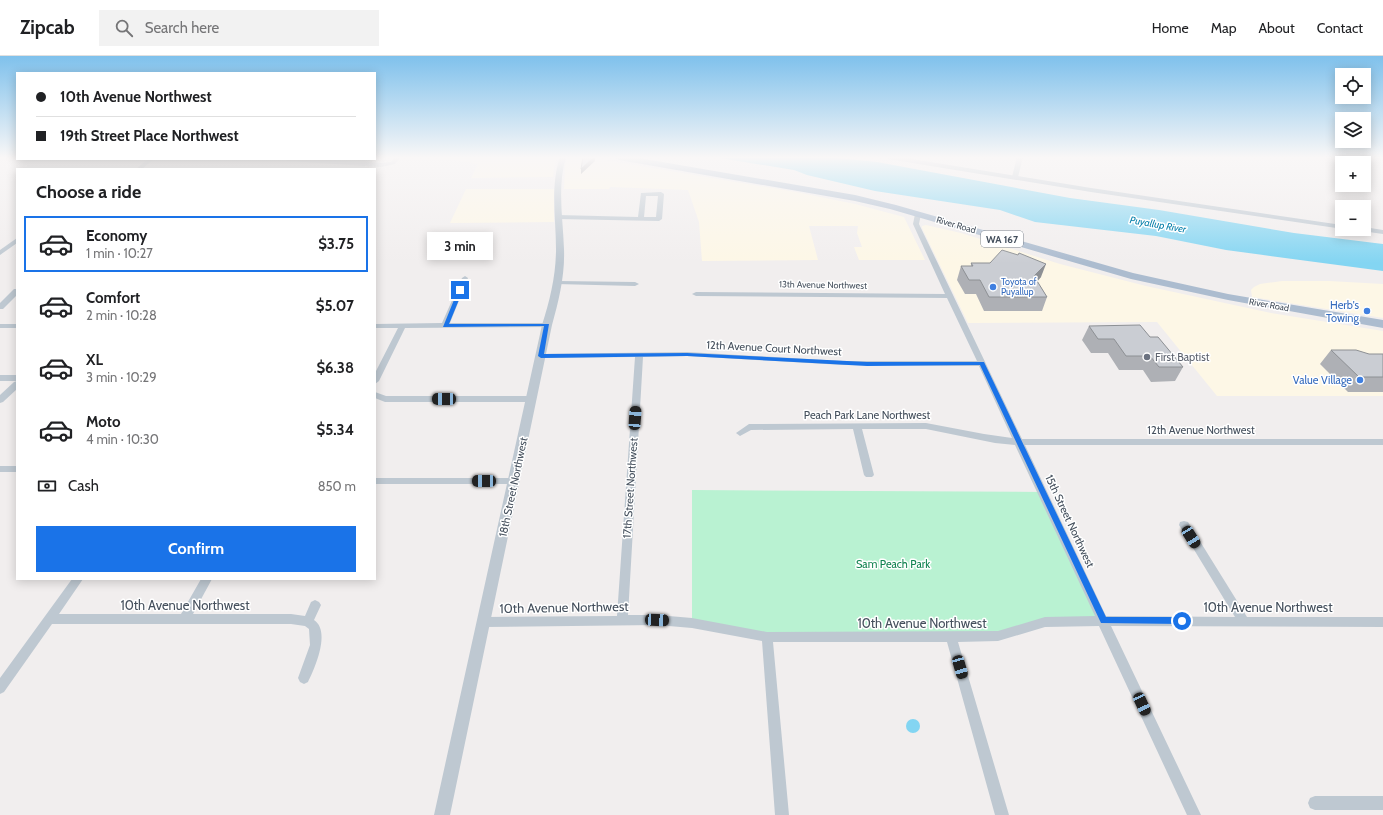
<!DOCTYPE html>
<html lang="en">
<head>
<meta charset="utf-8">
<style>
  body { margin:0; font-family:Cabin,sans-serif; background:#f2f2f2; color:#202124; height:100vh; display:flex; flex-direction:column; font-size:15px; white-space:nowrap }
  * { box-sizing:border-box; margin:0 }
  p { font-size:13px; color:#757577 }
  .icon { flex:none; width:22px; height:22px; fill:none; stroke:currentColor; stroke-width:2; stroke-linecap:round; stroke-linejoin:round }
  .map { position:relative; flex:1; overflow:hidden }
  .details { position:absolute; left:16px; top:112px; width:360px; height:412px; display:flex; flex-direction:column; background:#fff; border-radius:0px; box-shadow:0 2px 10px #0003 }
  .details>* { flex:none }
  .guide { position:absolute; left:16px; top:16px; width:360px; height:88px; border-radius:0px; box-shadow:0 2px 10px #0003; display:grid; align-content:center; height:88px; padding:0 20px; background:#fff }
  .buttons { position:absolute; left:1335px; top:12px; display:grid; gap:8px }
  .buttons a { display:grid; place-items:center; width:36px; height:36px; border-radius:0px; background:#fff; box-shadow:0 2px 10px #0003; font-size:20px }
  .end { position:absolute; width:18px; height:18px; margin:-9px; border:5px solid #1a73e8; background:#fff; box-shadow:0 0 0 2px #fff }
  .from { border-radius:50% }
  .bubble { position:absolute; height:28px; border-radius:0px; background:#fff; box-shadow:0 2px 10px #0003; font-size:13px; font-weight:800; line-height:28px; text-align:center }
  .car { position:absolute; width:12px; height:24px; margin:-12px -6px; border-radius:5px; box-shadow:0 0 3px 1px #0007; background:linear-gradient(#222 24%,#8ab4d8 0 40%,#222 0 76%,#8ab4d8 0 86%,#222 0) }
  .guide b { display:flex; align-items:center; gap:14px; height:38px; font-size:15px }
  .guide b+b { border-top:1px solid #e0e0e0 }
  .guide i { width:10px; height:10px; background:#202124 }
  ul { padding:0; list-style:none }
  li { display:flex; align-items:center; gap:12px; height:56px; margin:0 8px 6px; padding:0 12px; border:2px solid transparent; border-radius:0px }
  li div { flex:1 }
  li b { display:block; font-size:15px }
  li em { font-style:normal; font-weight:800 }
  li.current { border-color:#1a73e8 }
  li>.icon { width:36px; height:36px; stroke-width:1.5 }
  h2 { padding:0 20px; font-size:18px; line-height:48px }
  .pay { display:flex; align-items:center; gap:10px; height:44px; padding:0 20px; font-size:15px }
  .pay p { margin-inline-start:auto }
  .cta { display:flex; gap:8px; margin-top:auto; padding:8px 20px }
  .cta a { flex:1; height:46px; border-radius:0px; background:#1a73e8; color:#fff; font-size:16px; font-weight:800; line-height:46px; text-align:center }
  header { display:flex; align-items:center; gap:24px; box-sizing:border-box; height:56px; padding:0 20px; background:#fff; border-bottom:1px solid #e0e0e0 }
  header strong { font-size:19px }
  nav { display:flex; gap:22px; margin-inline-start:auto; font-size:14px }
  .search { width:280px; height:36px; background:#f2f2f2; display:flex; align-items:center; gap:10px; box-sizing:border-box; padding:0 14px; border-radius:0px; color:#757577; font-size:15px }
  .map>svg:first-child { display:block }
  .commercial { fill:#fdf7e6 }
  .green { fill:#b9f2d2 }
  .water { fill:#83d5f2 }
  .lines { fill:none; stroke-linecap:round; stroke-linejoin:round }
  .minor { fill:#bec8d1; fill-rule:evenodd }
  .tertiary { fill:#bec8d1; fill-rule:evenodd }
  .primary { fill:#acbccf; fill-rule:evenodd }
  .wall { fill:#aeb0b5 }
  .shaded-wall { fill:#8d9094 }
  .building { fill:#cacdd3; stroke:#8d9094 }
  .route { fill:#1a73e8 }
  .shop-dot { fill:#3f7fe0; stroke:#fff; stroke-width:1.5 }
  .worship-dot { fill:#6b7280; stroke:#fff; stroke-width:1.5 }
  .labels { text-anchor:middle; stroke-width:3; stroke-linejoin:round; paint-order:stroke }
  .far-street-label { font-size:9px; fill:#45505d; stroke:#fff }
  .far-shop-label { font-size:9px; fill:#366cbe; stroke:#fff; text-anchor:start }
  .far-water-label { font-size:10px; font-style:italic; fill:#047faa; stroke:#fff }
  .shield { fill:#fff; stroke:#7d848e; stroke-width:1 }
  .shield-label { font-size:10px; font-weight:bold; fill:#45505d }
  .shop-label { font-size:11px; fill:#366cbe; stroke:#fff; text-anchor:end }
  .street-label { font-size:11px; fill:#45505d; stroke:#fff }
  .worship-label { font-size:11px; fill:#5b616d; stroke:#fff; text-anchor:start }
  .park-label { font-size:11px; fill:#118350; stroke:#fff }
  .near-street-label { font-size:13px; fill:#45505d; stroke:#fff }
</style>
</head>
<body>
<header>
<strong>Zipcab</strong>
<div class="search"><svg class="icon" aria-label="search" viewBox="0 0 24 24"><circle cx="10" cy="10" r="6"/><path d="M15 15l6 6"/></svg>Search here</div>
<nav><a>Home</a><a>Map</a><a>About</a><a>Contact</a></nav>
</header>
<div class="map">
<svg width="1383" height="759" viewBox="0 0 1383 759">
  <rect width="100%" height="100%" fill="#f1eeee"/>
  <g class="commercial">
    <polygon points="438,101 557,101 554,112 553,121 471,122 478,108"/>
    <polygon points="568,101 587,101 796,136 855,148 904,161 925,204 859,204 854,191 862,191 857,177 858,170 809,170 818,204 702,205 699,166 688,134 610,131 609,133 564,133 565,109"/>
    <polygon points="466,133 554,133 554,166 450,167"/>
    <polygon points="926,169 961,177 1060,208 1146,230 1271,257 1383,275 1383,340 1217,340 1157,266 968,267 922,172 922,170"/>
    <polygon points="1282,225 1329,225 1383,228 1383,262 1252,241 1251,234 1254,231 1260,228"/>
  </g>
  <polygon class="green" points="692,434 1043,436 1104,565 1072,565 1010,576 767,581 692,567"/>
  <g class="water">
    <polygon points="714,101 827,101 877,106 1070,142 1159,154 1294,177 1383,188 1383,215 1226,194 1156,180 1035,166 1000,154 875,135 807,119 794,114"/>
    <circle cx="913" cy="670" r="7"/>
  </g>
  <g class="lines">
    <g class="minor">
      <polygon points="395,101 401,101 395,108 381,111 288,105 285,103 313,103 381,107 391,106"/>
      <polygon points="1017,101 1023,101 1018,121 1015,123 1012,121"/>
      <polygon points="148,103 154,103 142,113 136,113"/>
      <path d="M661 136 664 138 662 163 659 165 558 163 555 161 558 159 638 161 641 137ZM646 140H658L656 161H644Z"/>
      <path d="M918 156 921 158 919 168 1022 383H1383V389H1025L1106 560 1235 561 1179 469 1180 466 1184 465 1188 466 1247 561H1383V571L1111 570 1201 759H1187L1099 570 1045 571 998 585 958 586 1009 759H995L947 586H773L789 759H775L762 585 692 572 657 569 485 571 481 569 479 566 481 563 485 561 617 560 635 301 541 302H538L537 300 538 298 687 296 843 305H977L947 242 696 240 692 238 696 236 945 238 913 168 915 158ZM687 300 843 309 979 310 1012 382 984 378 926 367 749 368 736 377 740 380 751 374 853 373 864 419 866 421H872L874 419 862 373H926L995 387 1015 389 1095 560 1045 561 998 575 767 576 692 562 657 559H628L643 301Z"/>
      <polygon points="17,182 17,187 0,199 0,194"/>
      <polygon points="465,220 468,222 450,267 547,267 551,269 547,271 405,272 379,325 375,328 375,317 398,272 375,272 375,268 442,267 462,222"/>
      <polygon points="558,225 635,226 639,228 635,230 556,228 554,227"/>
      <polygon points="14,233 17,233 17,239 3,253 0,253 0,247"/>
      <rect x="0" y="268" width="17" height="4"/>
      <rect x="0" y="319" width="17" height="6"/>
      <polygon points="17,325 17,333 3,346 0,347 0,339 14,326"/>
      <polygon points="375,336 386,340 531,340 535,343 531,346 385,346 375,342"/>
      <rect x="0" y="410" width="17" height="6"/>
      <polygon points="375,422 514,422 517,423 519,425 517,427 514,428 376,428"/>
      <path d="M72 523H83L59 558H181L201 523H212L193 558H291L305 560 311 546 315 544 319 546 321 549 314 564C331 575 315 612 308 626L304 628 300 626 298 622 310 589 309 573 305 570 291 568H52L4 636 0 638V622Z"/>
      <polygon points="1315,740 1383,740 1383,754 1315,754 1310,752 1308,747 1310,742"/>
    </g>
    <g class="tertiary">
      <path d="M560 101H566C557 131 563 162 564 193 565 219 559 244 552 269L450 759H434L542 269C550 244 556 219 556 193 556 162 550 131 560 101Z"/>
      <polygon points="885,101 900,101 1091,132 1342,169 1343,173 1091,136 888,103"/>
      <polygon points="1364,171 1383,174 1383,178 1362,175 1358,173 1364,173"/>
    </g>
    <polygon class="primary" points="615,101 633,101 855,139 896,149 1133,217 1228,238 1383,264 1383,272 1228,244 1131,223 890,153 855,145 619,104"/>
  </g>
  <g class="wall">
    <polygon points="1019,197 1041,221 1037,225 1047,241 1042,255 984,255 976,238 965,238 957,224 961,210 971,210 971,207 990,207 1018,199"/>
    <polygon points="1089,270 1150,281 1183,311 1175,325 1151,326 1143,314 1119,314 1108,297 1091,297 1082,284"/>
    <polygon points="1331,294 1369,298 1383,298 1383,336 1348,336 1320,308"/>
  </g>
  <g class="shaded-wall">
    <polygon points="594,101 595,101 595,105 581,118 581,113"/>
    <polygon points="1046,208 1041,221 1030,234 1034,220"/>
  </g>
  <g class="building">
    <polygon points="583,101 594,101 581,113"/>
    <polygon points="1002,194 1018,199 1019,197 1046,208 1034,220 1047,241 989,241 980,224 969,224 961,210 973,210 971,207 990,207"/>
    <polygon points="1140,269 1150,281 1158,281 1183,311 1159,311 1150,300 1126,300 1114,283 1098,283 1089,270"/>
    <polygon points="1331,294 1356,294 1369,298 1383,298 1383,321 1359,321"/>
  </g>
  <linearGradient id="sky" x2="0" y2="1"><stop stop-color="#7fc1ec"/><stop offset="0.49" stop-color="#f9f7f7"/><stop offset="1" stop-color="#f9f7f7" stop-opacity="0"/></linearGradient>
  <rect width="1383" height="207" fill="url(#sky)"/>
  <polygon class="route" points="460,233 463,234 449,268 549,268 544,298 687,297 867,306 984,306 1106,561 1182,561 1186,565 1182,568 1101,567 980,309 867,310 687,300 541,302 538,300 544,270 443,271 458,234"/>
  <g class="shop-dot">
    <circle cx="993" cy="231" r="4"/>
    <circle cx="1367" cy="255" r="4"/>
    <circle cx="1360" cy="324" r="4"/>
  </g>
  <circle class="worship-dot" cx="1147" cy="301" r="4"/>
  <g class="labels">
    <g class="far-street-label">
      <text transform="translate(956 169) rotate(16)" y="3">River Road</text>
      <text transform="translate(823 229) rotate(1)" y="3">13th Avenue Northwest</text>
      <text transform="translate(1269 249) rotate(10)" y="3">River Road</text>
    </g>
    <g class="far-shop-label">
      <text x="1001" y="229">Toyota of<tspan x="1001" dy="10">Puyallup</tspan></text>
    </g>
    <g class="far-water-label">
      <text transform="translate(1158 168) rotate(10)" y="4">Puyallup River</text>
    </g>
    <rect class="shield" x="981" y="175" width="42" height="16" rx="3"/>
    <g class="shield-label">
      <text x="1002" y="187">WA 167</text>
    </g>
    <g class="shop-label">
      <text x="1359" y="253">Herb's<tspan x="1359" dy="13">Towing</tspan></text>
      <text x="1352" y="328">Value Village</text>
    </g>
    <g class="street-label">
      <text transform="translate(774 292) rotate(3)" y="4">12th Avenue Court Northwest</text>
      <text x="867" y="363">Peach Park Lane Northwest</text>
      <text x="1201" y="378">12th Avenue Northwest</text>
      <text transform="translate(513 431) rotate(-78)" y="4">18th Street Northwest</text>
      <text transform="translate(630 432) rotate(-86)" y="4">17th Street Northwest</text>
      <text transform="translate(1070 465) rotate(65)" y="4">15th Street Northwest</text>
    </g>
    <g class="worship-label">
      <text x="1155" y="305">First Baptist</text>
    </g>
    <g class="park-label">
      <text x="893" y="512">Sam Peach Park</text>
    </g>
    <g class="near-street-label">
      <text x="185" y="554">10th Avenue Northwest</text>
      <text transform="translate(564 551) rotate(-1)" y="5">10th Avenue Northwest</text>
      <text x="1268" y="556">10th Avenue Northwest</text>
      <text x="922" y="572">10th Avenue Northwest</text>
    </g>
  </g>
</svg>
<div class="buttons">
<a><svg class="icon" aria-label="locate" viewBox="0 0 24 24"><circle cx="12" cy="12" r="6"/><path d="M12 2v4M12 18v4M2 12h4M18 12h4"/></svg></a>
<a><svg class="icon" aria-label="layers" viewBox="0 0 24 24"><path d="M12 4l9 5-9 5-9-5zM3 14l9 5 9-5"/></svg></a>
<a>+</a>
<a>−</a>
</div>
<i class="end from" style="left:1182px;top:565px"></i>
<i class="end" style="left:460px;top:234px"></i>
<div class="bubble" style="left:427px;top:176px;width:66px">3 min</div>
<i class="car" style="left:444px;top:343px;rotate:270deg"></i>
<i class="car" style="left:635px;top:362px;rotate:4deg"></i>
<i class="car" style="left:484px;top:425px;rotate:270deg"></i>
<i class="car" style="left:1191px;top:481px;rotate:148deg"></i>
<i class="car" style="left:657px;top:564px;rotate:93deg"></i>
<i class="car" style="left:960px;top:611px;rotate:164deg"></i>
<i class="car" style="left:1142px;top:648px;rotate:155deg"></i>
<div class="guide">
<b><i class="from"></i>10th Avenue Northwest</b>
<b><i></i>19th Street Place Northwest</b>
</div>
<section class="details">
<h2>Choose a ride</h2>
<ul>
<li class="current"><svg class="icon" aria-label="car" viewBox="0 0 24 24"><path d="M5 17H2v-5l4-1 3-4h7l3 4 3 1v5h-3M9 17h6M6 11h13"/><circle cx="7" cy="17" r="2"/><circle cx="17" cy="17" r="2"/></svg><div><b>Economy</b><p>1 min · 10:27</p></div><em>$3.75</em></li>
<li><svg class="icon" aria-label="car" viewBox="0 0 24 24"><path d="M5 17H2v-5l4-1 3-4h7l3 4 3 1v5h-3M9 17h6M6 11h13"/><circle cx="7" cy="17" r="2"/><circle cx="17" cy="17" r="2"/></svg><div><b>Comfort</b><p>2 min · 10:28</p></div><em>$5.07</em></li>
<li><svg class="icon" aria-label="car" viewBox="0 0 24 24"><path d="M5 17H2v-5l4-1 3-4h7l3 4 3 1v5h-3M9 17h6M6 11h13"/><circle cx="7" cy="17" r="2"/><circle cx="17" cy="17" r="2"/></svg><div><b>XL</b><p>3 min · 10:29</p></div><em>$6.38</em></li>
<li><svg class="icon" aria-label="car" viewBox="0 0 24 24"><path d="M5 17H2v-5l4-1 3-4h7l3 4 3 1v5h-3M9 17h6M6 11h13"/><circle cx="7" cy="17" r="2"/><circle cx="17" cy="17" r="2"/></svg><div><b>Moto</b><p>4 min · 10:30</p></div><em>$5.34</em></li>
</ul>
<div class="pay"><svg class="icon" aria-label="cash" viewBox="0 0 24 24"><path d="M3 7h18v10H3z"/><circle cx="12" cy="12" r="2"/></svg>Cash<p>850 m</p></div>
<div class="cta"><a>Confirm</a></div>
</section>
</div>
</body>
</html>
